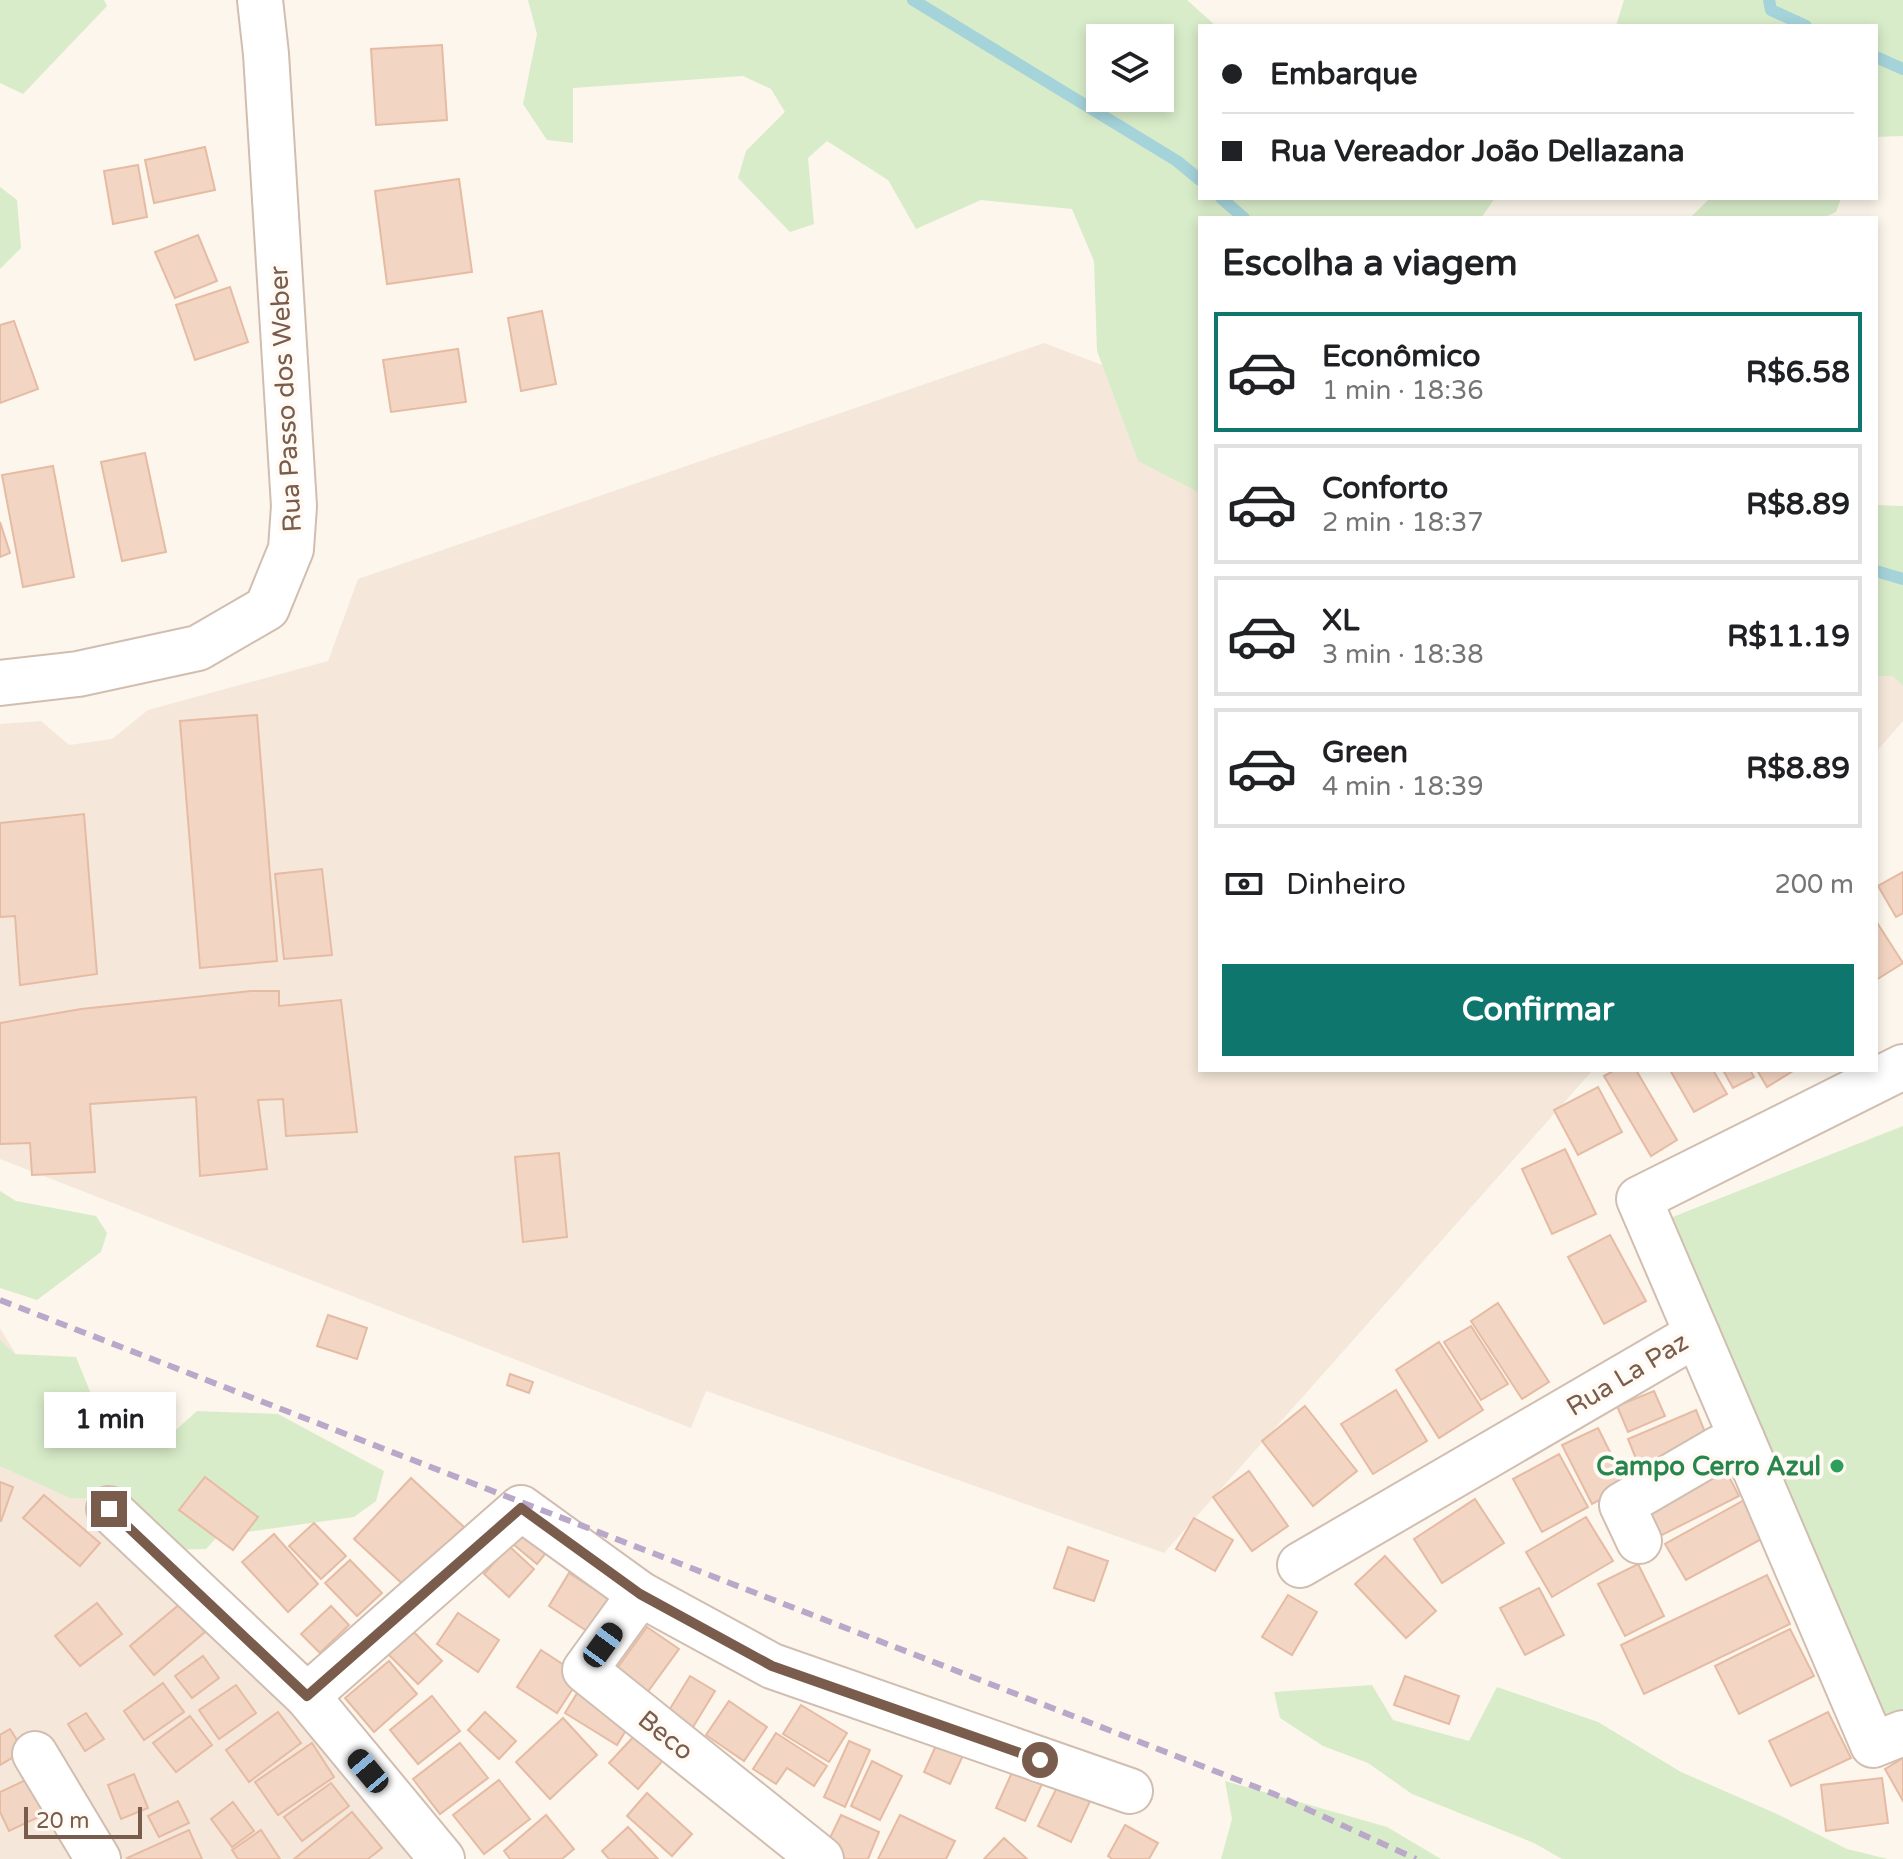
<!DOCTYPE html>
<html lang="pt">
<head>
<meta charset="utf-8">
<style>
  body { margin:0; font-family:"Varela Round",sans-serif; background:#f2f2f2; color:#202124; height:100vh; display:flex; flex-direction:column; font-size:30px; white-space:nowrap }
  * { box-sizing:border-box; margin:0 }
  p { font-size:26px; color:#757577 }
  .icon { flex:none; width:44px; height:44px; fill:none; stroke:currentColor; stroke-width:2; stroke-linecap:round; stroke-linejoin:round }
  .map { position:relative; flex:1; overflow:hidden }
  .sheet { position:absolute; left:1198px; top:216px; width:680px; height:856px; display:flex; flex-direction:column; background:#fff; border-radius:0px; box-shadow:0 4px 12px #0003 }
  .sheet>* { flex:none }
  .hud { position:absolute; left:1198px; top:24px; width:680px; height:176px; border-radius:0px; box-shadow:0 4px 12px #0003; display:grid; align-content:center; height:176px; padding:0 24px; background:#fff }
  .buttons { position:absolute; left:1086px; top:24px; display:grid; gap:16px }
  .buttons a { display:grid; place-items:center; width:88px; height:88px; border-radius:0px; background:#fff; box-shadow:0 4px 12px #0003; font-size:40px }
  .scale { position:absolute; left:24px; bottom:20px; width:118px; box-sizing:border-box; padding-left:8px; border:4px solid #7a5c4d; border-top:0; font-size:22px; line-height:28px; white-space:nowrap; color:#7a5c4d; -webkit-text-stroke:6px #fffaf3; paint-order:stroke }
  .end { position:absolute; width:36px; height:36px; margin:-18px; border:10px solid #7a5c4d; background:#fff; box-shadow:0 0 0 4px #fff }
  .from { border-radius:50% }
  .bubble { position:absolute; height:56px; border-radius:0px; background:#fff; box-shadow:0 4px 12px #0003; font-size:26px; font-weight:700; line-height:56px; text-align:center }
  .car { position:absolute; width:24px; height:48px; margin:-24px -12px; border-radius:10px; box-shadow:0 0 6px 2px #0007; background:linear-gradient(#222 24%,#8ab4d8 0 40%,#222 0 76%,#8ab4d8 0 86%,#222 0) }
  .hud b { display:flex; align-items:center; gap:28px; height:76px; font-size:30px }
  .hud b+b { border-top:2px solid #e0e0e0 }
  .hud i { width:20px; height:20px; background:#202124 }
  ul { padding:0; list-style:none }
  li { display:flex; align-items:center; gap:24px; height:120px; margin:0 16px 12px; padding:0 8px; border:4px solid #e0e0e0; border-radius:0px }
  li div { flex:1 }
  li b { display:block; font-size:30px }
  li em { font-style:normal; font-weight:700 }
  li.active { border-color:#0f766e }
  li>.icon { width:72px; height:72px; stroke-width:1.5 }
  h2 { padding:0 24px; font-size:36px; line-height:96px }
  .pay { display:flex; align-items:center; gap:20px; height:88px; padding:0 24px; font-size:30px }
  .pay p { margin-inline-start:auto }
  .action { display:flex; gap:16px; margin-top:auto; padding:16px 24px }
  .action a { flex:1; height:92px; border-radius:0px; background:#0f766e; color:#fff; font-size:32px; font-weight:700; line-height:92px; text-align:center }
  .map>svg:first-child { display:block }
  .residential { fill:#f5e8da }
  .green { fill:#d8ecc9; fill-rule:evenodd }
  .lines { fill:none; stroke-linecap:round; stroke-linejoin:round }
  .stream { stroke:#a5d3da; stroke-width:12 }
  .building { fill:#f3d5c3; stroke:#e6bba3; stroke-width:2 }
  .minor-casing { stroke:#d1beb0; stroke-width:48 }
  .minor { stroke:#fff; stroke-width:44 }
  .rail { stroke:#b9a8c9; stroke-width:6; stroke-dasharray:12 8; stroke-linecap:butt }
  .route { stroke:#7a5c4d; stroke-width:10 }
  .leisure-dot { fill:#2e9e5b; stroke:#fffaf3; stroke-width:3 }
  .labels { text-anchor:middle; stroke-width:8; stroke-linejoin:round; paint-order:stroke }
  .street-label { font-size:26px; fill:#7a5c4d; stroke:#fffaf3 }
  .leisure-label { font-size:26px; font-weight:bold; fill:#27864d; stroke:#fffaf3; text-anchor:end }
</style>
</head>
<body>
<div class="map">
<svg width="1903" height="1859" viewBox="0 0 1903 1859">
  <rect width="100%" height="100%" fill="#fdf6ec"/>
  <g class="residential">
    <polygon points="1044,343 1200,402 1200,1070 1593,1070 1164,1553 706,1391 691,1428 0,1159 0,724 41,721 69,745 112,739 148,710 328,661 358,579"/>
    <polygon points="1876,656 1903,667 1903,721 1876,752"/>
    <polygon points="0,1328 109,1509 442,1859 0,1859"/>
  </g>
  <g class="green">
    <polygon points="0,0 104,0 107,6 23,94 0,83"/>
    <path d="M528 0H1187L1216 26H1200V198H1495L1481 218H1200V493L1138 461 1097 351 1094 261 1072 209 981 200 916 229 888 180 827 141 808 158 814 224 790 232 738 178 746 151 785 112 771 89 743 76 573 88V143L547 140 523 104 537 34ZM1100 38H1160V98H1100Z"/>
    <polygon points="1624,0 1903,0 1903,136 1876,137 1876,26 1616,26"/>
    <polygon points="0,187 17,200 21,248 0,269"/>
    <polygon points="1710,198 1841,198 1836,212 1823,218 1690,218"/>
    <polygon points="1876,505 1903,506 1903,686 1893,676 1876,676"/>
    <polygon points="1903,1126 1903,1712 1882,1720 1665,1220"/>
    <polygon points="0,1191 16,1201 96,1216 107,1233 101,1252 37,1300 0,1288"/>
    <polygon points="0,1340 15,1354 76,1357 91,1394 71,1428 87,1438 168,1437 197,1411 278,1414 384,1471 376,1501 354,1517 218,1536 206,1549 162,1550 109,1499 70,1498 0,1466"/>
    <polygon points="1372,1685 1393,1720 1469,1741 1497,1687 1598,1722 1681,1772 1777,1814 1847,1849 1888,1859 1562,1859 1534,1843 1412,1794 1368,1763 1323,1746 1280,1718 1274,1692"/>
    <polygon points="1225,1781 1387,1827 1441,1859 1221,1859 1232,1819"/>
  </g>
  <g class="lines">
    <g class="stream">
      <polyline points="913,0 1177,161 1200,180"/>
      <polyline points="1769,0 1771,10 1806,26"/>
      <polyline points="1876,57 1903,69"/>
      <polyline points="1221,198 1244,218"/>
      <polyline points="1876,571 1903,579"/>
    </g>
  </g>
  <g class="building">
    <polygon points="442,45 447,120 376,125 371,49"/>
    <polygon points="205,147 215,190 154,203 145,160"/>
    <polygon points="138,165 147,217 113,224 104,171"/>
    <polygon points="459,179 472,272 387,284 375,191"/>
    <polygon points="198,235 217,281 175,298 155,252"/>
    <polygon points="230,287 248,342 195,360 176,305"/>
    <polygon points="542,311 556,384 521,391 508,318"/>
    <polygon points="14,321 38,389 0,403 0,325"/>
    <polygon points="458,349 466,402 391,412 383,360"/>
    <polygon points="145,453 166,552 122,561 101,462"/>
    <polygon points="53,466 74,577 23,587 2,475"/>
    <polygon points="0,522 10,553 0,557"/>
    <polygon points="257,715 277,961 200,968 180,721"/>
    <polygon points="84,814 97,974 20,985 15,916 0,917 0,823"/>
    <polygon points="322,869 332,955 284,959 275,874"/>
    <polygon points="1903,872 1903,913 1896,917 1878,886"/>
    <polygon points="1876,921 1903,963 1876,980"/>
    <polygon points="251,991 279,991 279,1006 341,1000 357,1132 286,1136 283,1099 258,1100 267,1169 200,1176 196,1097 90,1104 95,1172 32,1175 30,1143 0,1144 0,1023 81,1009"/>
    <polygon points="1615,1070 1636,1070 1677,1140 1651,1156 1604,1076"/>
    <polygon points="1670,1070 1713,1070 1727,1094 1694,1112"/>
    <polygon points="1723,1070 1750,1070 1754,1077 1733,1088"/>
    <polygon points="1757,1070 1793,1070 1793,1071 1767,1087"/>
    <polygon points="1598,1087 1622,1132 1578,1155 1554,1110"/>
    <polygon points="1565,1149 1596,1214 1552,1234 1522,1169"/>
    <polygon points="559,1153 567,1237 523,1242 515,1157"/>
    <polygon points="1610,1235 1646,1301 1604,1324 1568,1257"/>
    <polygon points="1498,1303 1549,1382 1522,1399 1471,1321"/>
    <polygon points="328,1315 367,1328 357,1359 317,1346"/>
    <polygon points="1471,1326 1508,1384 1481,1400 1444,1342"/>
    <polygon points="1439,1342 1483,1410 1439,1438 1396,1370"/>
    <polygon points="510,1374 533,1382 529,1393 507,1385"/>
    <polygon points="1396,1390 1427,1441 1373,1474 1341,1424"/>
    <polygon points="1654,1391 1665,1416 1628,1432 1617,1406"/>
    <polygon points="1305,1406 1357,1471 1313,1506 1262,1441"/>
    <polygon points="1696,1410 1707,1437 1639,1466 1628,1439"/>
    <polygon points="1598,1428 1627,1486 1592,1504 1562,1445"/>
    <polygon points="1559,1454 1588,1507 1542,1532 1513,1479"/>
    <polygon points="1722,1463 1739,1496 1660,1536 1644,1503"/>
    <polygon points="1249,1471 1288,1526 1252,1551 1213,1497"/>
    <polygon points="205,1477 258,1517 233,1550 179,1510"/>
    <polygon points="411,1478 464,1527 407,1588 354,1539"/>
    <polygon points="0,1482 13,1487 1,1521 0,1521"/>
    <polygon points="44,1495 100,1543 80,1566 23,1518"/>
    <polygon points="1475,1499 1504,1543 1442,1583 1414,1539"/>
    <polygon points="1746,1499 1767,1536 1686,1580 1665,1544"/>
    <polygon points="1586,1517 1613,1561 1552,1597 1526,1552"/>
    <polygon points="1194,1518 1233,1540 1215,1571 1176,1549"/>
    <polygon points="314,1523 346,1556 321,1579 289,1546"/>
    <polygon points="522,1533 546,1553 537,1564 513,1544"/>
    <polygon points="274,1534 318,1584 288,1612 242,1562"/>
    <polygon points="509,1546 534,1569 509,1597 484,1574"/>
    <polygon points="1068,1547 1108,1561 1094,1601 1054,1588"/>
    <polygon points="1385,1556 1436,1611 1406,1638 1355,1584"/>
    <polygon points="350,1560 382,1593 357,1616 325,1583"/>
    <polygon points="1638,1564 1664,1616 1625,1636 1598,1584"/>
    <polygon points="569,1573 617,1604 596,1637 549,1606"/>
    <polygon points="1767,1575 1790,1624 1644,1694 1621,1645"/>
    <polygon points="1539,1588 1564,1635 1525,1655 1500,1608"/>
    <polygon points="1288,1595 1317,1612 1292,1655 1262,1637"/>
    <polygon points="97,1603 122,1634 80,1666 55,1636"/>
    <polygon points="181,1603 205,1632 154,1675 130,1646"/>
    <polygon points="331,1606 349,1625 320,1653 301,1634"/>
    <polygon points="458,1613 499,1640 478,1672 437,1644"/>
    <polygon points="409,1627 442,1661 418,1684 385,1651"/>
    <polygon points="647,1627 679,1649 641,1701 610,1678"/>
    <polygon points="1790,1629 1814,1676 1739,1714 1715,1666"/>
    <polygon points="541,1650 581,1676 557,1713 517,1687"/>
    <polygon points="203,1656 219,1678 192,1698 175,1676"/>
    <polygon points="389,1661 417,1694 374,1732 345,1698"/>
    <polygon points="690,1676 715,1691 690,1732 665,1717"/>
    <polygon points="1405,1676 1459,1696 1449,1724 1394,1705"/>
    <polygon points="163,1683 184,1712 144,1740 124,1711"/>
    <polygon points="236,1685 256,1713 219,1739 199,1710"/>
    <polygon points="579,1690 631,1722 617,1745 565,1713"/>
    <polygon points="432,1696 460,1731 418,1764 390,1730"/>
    <polygon points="729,1701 767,1727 744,1761 706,1735"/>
    <polygon points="801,1705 847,1733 829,1762 783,1734"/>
    <polygon points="278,1712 301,1743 249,1782 226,1750"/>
    <polygon points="485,1712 516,1741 499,1759 468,1730"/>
    <polygon points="1828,1712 1851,1758 1791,1786 1769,1741"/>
    <polygon points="86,1713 104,1739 85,1751 68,1724"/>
    <polygon points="190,1716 212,1745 176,1772 153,1743"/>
    <polygon points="563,1718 597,1755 550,1799 516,1762"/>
    <polygon points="10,1729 24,1751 0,1765 0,1735"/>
    <polygon points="637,1733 665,1758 638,1789 609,1763"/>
    <polygon points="776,1733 827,1766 814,1786 787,1768 776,1784 753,1769"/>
    <polygon points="849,1741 870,1750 845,1807 824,1797"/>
    <polygon points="938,1741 964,1753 950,1784 924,1772"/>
    <polygon points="312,1743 334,1777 278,1815 255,1782"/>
    <polygon points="460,1743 488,1778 440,1814 413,1779"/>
    <polygon points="1903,1758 1903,1801 1885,1769"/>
    <polygon points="872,1761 902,1776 880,1820 851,1806"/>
    <polygon points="1014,1768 1043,1782 1025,1821 996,1808"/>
    <polygon points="134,1774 148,1808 121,1819 108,1785"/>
    <polygon points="30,1778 47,1813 9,1831 0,1812 0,1792"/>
    <polygon points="1882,1778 1888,1823 1826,1831 1821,1785"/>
    <polygon points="499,1780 530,1819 484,1854 453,1815"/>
    <polygon points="1060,1781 1092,1797 1071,1842 1038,1826"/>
    <polygon points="331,1783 349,1806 302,1841 284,1817"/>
    <polygon points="647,1793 692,1834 672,1856 627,1816"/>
    <polygon points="178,1801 189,1823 159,1837 148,1816"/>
    <polygon points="233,1802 254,1831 232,1847 211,1819"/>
    <polygon points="352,1812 382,1848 368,1859 294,1859"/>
    <polygon points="546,1815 574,1849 562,1859 510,1859 504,1851"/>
    <polygon points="841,1815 879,1832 868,1859 841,1859 827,1844"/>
    <polygon points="900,1815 955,1841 946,1859 878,1859"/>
    <polygon points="1125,1825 1158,1843 1149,1859 1112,1859 1108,1856"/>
    <polygon points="628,1827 658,1859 609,1859 602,1851"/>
    <polygon points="189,1830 202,1859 128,1859 127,1858"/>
    <polygon points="261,1830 280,1859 238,1859 232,1850"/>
    <polygon points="1004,1838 1027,1859 984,1859"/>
  </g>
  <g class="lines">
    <defs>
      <g id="minor">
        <polyline points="0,683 78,674 198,648 267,608 291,549 294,506 266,54 260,0"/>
        <polyline points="1697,1334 1873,1745 1903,1733"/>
        <polyline points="109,1509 307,1696 442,1859"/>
        <polyline points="1639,1541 1622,1505 1720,1448 1742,1439"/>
        <polyline points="1300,1565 1697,1334 1639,1199 1903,1067"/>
        <polyline points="640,1594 585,1670 821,1859"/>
        <polyline points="307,1696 521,1508 640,1594 772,1666 1130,1791"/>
        <polyline points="35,1754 98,1859"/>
      </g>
    </defs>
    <use href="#minor" class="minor-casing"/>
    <use href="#minor" class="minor"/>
    <polyline class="rail" points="0,1300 1274,1794 1416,1859"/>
  </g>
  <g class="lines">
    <polyline class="route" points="109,1509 307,1696 521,1508 640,1594 772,1666 1040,1760"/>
  </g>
  <circle class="leisure-dot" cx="1837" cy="1466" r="8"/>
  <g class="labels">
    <g class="street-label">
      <text transform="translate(285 399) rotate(-93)" y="9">Rua Passo dos Weber</text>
      <text transform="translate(1627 1374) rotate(-31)" y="9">Rua La Paz</text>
      <text transform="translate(666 1735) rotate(39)" y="9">Beco</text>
    </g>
    <g class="leisure-label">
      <text x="1821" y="1475">Campo Cerro Azul</text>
    </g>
  </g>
</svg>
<div class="buttons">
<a><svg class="icon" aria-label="layers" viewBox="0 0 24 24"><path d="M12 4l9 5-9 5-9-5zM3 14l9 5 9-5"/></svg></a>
</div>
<div class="scale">20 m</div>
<i class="end from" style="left:1040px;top:1760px"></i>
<i class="end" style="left:109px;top:1509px"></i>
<div class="bubble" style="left:44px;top:1392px;width:132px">1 min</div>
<i class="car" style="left:603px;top:1645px;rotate:36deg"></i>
<i class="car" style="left:368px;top:1771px;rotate:320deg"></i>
<div class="hud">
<b><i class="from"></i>Embarque</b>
<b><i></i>Rua Vereador João Dellazana</b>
</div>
<section class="sheet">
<h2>Escolha a viagem</h2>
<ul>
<li class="active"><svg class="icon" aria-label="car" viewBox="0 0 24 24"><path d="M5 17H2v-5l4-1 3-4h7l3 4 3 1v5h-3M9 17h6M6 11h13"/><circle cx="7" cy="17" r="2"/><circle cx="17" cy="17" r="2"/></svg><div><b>Econômico</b><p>1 min · 18:36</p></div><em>R$6.58</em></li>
<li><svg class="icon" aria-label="car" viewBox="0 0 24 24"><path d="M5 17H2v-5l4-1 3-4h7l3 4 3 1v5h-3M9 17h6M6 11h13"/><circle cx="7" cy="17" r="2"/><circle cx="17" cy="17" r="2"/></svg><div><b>Conforto</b><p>2 min · 18:37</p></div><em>R$8.89</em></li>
<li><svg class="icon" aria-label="car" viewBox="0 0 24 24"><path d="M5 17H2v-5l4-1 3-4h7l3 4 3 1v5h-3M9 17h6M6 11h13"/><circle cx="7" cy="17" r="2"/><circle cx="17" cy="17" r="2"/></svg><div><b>XL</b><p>3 min · 18:38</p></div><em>R$11.19</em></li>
<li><svg class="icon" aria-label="car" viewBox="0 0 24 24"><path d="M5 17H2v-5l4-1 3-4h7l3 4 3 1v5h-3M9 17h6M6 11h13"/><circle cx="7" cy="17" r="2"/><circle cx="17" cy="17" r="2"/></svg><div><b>Green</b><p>4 min · 18:39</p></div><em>R$8.89</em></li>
</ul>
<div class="pay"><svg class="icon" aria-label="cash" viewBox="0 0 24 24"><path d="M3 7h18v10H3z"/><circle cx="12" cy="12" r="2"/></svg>Dinheiro<p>200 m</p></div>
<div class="action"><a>Confirmar</a></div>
</section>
</div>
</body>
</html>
